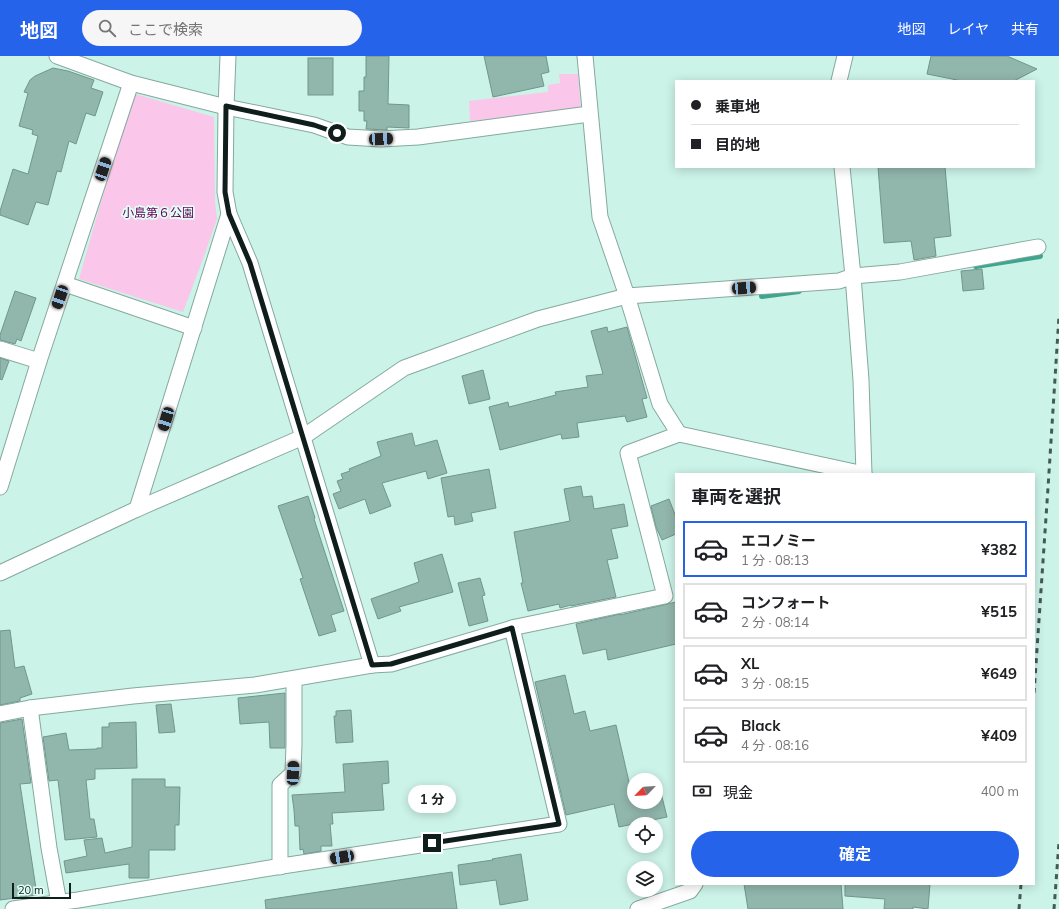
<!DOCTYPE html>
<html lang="ja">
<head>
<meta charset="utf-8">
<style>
  body { margin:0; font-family:Mulish,"Noto Sans JP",sans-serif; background:#f6f6f6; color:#202124; height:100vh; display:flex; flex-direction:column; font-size:15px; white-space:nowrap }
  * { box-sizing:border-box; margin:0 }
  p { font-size:13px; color:#757577 }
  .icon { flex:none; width:22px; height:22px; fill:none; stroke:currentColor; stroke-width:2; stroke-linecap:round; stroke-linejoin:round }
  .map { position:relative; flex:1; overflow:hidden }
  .details { position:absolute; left:675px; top:417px; width:360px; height:412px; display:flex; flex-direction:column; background:#fff; border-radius:0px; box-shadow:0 2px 10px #0003 }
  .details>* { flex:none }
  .hud { position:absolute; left:675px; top:24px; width:360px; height:88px; border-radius:0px; box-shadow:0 2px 10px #0003; display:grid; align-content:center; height:88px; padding:0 16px; background:#fff }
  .needle { width:26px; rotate:245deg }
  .tools { position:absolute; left:627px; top:717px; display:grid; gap:8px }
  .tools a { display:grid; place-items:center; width:36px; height:36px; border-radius:50%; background:#fff; box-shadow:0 2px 10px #0003; font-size:20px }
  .scale { position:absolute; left:12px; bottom:10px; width:59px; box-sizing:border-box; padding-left:4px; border:2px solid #0f1e1a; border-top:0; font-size:11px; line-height:14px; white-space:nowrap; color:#0f1e1a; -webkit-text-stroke:3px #e0fff6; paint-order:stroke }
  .end { position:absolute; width:18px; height:18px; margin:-9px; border:5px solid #0f1e1a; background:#fff; box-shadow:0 0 0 2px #fff }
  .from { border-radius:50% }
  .bubble { position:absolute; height:28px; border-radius:14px; background:#fff; box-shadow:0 2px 10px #0003; font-size:13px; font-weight:700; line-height:28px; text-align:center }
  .car { position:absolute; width:12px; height:24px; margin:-12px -6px; border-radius:5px; box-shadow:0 0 3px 1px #0007; background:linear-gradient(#222 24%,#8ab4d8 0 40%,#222 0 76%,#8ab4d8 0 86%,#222 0) }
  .hud b { display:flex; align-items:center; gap:14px; height:38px; font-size:15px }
  .hud b+b { border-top:1px solid #e0e0e0 }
  .hud i { width:10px; height:10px; background:#202124 }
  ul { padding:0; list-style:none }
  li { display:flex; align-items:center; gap:12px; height:56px; margin:0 8px 6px; padding:0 8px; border:2px solid #e0e0e0; border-radius:0px }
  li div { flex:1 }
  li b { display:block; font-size:15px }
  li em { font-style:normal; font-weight:700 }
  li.current { border-color:#2563eb }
  li>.icon { width:36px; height:36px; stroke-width:1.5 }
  h2 { padding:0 16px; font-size:18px; line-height:48px }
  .pay { display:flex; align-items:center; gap:10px; height:44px; padding:0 16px; font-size:15px }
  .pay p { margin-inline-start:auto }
  .primary-button { display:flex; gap:8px; margin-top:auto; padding:8px 16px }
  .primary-button a { flex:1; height:46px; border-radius:24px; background:#2563eb; color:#fff; font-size:16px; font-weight:700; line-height:46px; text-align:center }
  header { display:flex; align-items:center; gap:24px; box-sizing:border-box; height:56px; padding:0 20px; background:#2563eb; color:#fff }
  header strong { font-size:19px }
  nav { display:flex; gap:22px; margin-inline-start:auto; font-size:14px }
  .search { width:280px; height:36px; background:#f6f6f6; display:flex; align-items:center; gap:10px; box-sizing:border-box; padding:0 14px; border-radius:22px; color:#757577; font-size:15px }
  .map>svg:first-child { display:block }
  .green { fill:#fac6ea }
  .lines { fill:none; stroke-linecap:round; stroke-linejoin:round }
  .stream { stroke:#3ea58f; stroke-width:6 }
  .building { fill:#91b6ac; stroke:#71968c }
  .street-casing { stroke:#85a99f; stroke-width:17 }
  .street { stroke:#fff; stroke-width:15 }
  .rail { stroke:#445a54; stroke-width:3; stroke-dasharray:5 5; stroke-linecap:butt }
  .route { stroke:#0f1e1a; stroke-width:5 }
  .labels { text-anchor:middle; stroke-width:3.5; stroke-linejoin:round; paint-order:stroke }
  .park-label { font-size:12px; fill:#6a0057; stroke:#e0fff6 }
</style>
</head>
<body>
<header>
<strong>地図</strong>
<div class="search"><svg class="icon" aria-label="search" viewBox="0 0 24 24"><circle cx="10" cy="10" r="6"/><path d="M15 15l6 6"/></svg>ここで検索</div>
<nav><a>地図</a><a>レイヤ</a><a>共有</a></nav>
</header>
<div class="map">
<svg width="1059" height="853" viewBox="0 0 1059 853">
  <rect width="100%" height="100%" fill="#ccf3e8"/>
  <g class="green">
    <polygon points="559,18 578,18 581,53 470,65 469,45 548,36 548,29 560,27"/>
    <polygon points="132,37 214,61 215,147 217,163 204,200 183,256 79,223"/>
  </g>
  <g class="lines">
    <g class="stream">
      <polyline points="976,210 1040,200"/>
      <polyline points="762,240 799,235"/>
    </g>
  </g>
  <g class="building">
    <polygon points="366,0 389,0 388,48 409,49 409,72 387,71 387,74 366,73 367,65 364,65 364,55 359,55 359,35 364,35 364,21 366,21"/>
    <polygon points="484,0 546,0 549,16 541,18 544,30 493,41"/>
    <polygon points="931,0 1007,0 1037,13 1014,25 962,25 927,18"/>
    <rect x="308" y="2" width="25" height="37"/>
    <polygon points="53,12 68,15 94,24 91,32 103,36 95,60 86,57 76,88 69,85 61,116 57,115 48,149 36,146 28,169 0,159 0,155 13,113 28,118 38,80 32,78 33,74 19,70 28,37 24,36 30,24 35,20"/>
    <polygon points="878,111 945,111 951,180 934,182 936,200 914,204 911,185 884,187"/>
    <polygon points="982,213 984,233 963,235 961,215"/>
    <polygon points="15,235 36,242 21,285 17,283 15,288 0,284 0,279"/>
    <polygon points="607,271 608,276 627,271 647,342 642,343 647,361 627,366 625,360 577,367 579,381 562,383 561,378 500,394 489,351 508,346 509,351 556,339 555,336 588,331 586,320 603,318 591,275"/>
    <polygon points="0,302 9,305 2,324 0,323"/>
    <polygon points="483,314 490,343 469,348 462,320"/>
    <polygon points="412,377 415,390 437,384 447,417 428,423 426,415 382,427 391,450 370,458 365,443 339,453 333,438 341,435 337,425 343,423 341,418 350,415 349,413 381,400 377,386"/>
    <polygon points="489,413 496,452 471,457 473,465 455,469 454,460 448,461 441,422"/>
    <polygon points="581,430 583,441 592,440 594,453 624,448 628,470 611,473 618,502 607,504 616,541 571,550 571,549 560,552 559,548 528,555 521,527 523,527 514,476 570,465 564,433"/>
    <polygon points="308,440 315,462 314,463 344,555 331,559 336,575 319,580 300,523 303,522 278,450"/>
    <polygon points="669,443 676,461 676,478 662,484 656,471 651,450"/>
    <polygon points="442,498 453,536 399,551 401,555 378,563 371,543 419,526 414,507"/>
    <polygon points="480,522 485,539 482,540 488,565 469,570 458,527"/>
    <polygon points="676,546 676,588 608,604 606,593 583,598 576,568 620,558 620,559"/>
    <polygon points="10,574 15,612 24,610 32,638 20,642 20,645 0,649 0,575"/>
    <polygon points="565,619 574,658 585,655 590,675 616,669 632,739 634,738 634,746 656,746 656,733 660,733 667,761 619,771 614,748 566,759 535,626"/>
    <polygon points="285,637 285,692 270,692 269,666 240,668 238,642"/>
    <polygon points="171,648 175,676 159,677 156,649"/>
    <polygon points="351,654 353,686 336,687 334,660 336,660 336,655"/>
    <polygon points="22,663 31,727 20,728 37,839 0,844 0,667"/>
    <polygon points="136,666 137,712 95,713 95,723 86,724 90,763 94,763 97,781 65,784 58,724 49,725 43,681 66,677 69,694 97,693 97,692 102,692 102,671 109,671 109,667"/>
    <polygon points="388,705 389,727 382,728 384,754 332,757 333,768 330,768 332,790 321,790 321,795 304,798 303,793 300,794 299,770 295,770 294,754 292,739 345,736 343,708"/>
    <polygon points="132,723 165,723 165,731 180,731 179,769 175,769 175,794 149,794 149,822 129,822 129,808 66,817 64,805 87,800 84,784 102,782 105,797 132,791"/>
    <polygon points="521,798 528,844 500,849 496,824 460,829 458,809 493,804 492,803"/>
    <polygon points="452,816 457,853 266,853 265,844"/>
    <polygon points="744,828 841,828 843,853 748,853"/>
    <polygon points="845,828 930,828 928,853 913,851 913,853 884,853 885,843 845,840"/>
  </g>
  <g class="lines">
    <defs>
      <g id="street">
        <polyline points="57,0 131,27 226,51 314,69 348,81 381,83 418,81 589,58"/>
        <polyline points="228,0 226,51 225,136 229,158 250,207 372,609"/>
        <polyline points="585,0 600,161 627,240 660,348 679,378"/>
        <polyline points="839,25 845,0"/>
        <polyline points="842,111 853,220 861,324 864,418"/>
        <polyline points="65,228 194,272"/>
        <polyline points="0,293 39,305"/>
        <polyline points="0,431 39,305 131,27"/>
        <polyline points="137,453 229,158"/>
        <polyline points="0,517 137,453 303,381 404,312 538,263 627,240 839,225 853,220 900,216 1038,191"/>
        <polyline points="30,652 49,792 59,847"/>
        <polyline points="0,658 30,652 133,640 255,629 372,609 391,608 516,571 665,540 628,397 679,378 864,418"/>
        <polyline points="280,811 280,729 293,717 294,688 294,623"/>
        <polyline points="13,853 78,844 282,810 559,768 512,572"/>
        <polyline points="638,853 690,835 695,828"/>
      </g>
    </defs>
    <use href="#street" class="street-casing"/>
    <use href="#street" class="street"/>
    <g class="rail">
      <polyline points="1034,637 1048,432 1059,260"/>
      <polyline points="1019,853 1021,828"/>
      <polyline points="1054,853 1059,786"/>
    </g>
  </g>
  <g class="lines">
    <polyline class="route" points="337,77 314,69 226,50 225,136 229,158 250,207 372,609 391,608 512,572 559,768 432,787"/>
  </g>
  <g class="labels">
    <g class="park-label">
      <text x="158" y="161">小島第６公園</text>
    </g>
  </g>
</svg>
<div class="tools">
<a><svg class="needle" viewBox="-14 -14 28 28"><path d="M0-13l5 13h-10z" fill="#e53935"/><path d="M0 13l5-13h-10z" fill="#757577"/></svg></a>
<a><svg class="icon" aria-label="locate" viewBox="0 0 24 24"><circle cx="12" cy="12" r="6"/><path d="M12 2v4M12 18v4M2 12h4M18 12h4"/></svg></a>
<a><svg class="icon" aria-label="layers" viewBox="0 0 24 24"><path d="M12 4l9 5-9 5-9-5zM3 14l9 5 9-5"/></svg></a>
</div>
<div class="scale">20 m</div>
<i class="end from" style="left:337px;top:77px"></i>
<i class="end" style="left:432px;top:787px"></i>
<div class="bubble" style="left:408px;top:729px;width:48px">1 分</div>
<i class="car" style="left:381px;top:83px;rotate:87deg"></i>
<i class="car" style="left:103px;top:113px;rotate:18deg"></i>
<i class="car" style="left:744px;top:232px;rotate:86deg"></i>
<i class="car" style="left:60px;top:241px;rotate:199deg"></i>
<i class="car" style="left:166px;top:363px;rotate:197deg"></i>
<i class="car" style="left:293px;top:717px;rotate:3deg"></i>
<i class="car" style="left:342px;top:801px;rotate:261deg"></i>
<div class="hud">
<b><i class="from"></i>乗車地</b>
<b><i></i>目的地</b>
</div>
<section class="details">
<h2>車両を選択</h2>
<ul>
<li class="current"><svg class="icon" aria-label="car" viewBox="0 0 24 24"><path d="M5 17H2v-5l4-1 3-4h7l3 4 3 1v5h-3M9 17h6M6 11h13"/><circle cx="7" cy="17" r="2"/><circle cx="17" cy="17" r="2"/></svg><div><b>エコノミー</b><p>1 分 · 08:13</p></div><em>¥382</em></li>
<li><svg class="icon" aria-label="car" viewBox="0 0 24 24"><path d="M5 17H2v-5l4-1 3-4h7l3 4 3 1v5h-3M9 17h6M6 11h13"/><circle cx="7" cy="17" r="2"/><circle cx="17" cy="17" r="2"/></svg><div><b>コンフォート</b><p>2 分 · 08:14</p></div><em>¥515</em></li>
<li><svg class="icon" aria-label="car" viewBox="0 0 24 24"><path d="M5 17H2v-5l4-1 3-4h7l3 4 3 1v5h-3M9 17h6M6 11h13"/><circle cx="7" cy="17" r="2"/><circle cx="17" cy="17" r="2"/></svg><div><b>XL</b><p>3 分 · 08:15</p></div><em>¥649</em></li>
<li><svg class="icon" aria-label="car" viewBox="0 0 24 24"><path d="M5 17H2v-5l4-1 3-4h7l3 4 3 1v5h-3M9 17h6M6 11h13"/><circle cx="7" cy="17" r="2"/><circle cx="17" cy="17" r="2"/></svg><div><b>Black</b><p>4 分 · 08:16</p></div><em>¥409</em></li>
</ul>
<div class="pay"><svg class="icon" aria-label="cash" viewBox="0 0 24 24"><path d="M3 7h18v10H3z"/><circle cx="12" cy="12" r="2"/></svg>現金<p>400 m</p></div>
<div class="primary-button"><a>確定</a></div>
</section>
</div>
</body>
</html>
